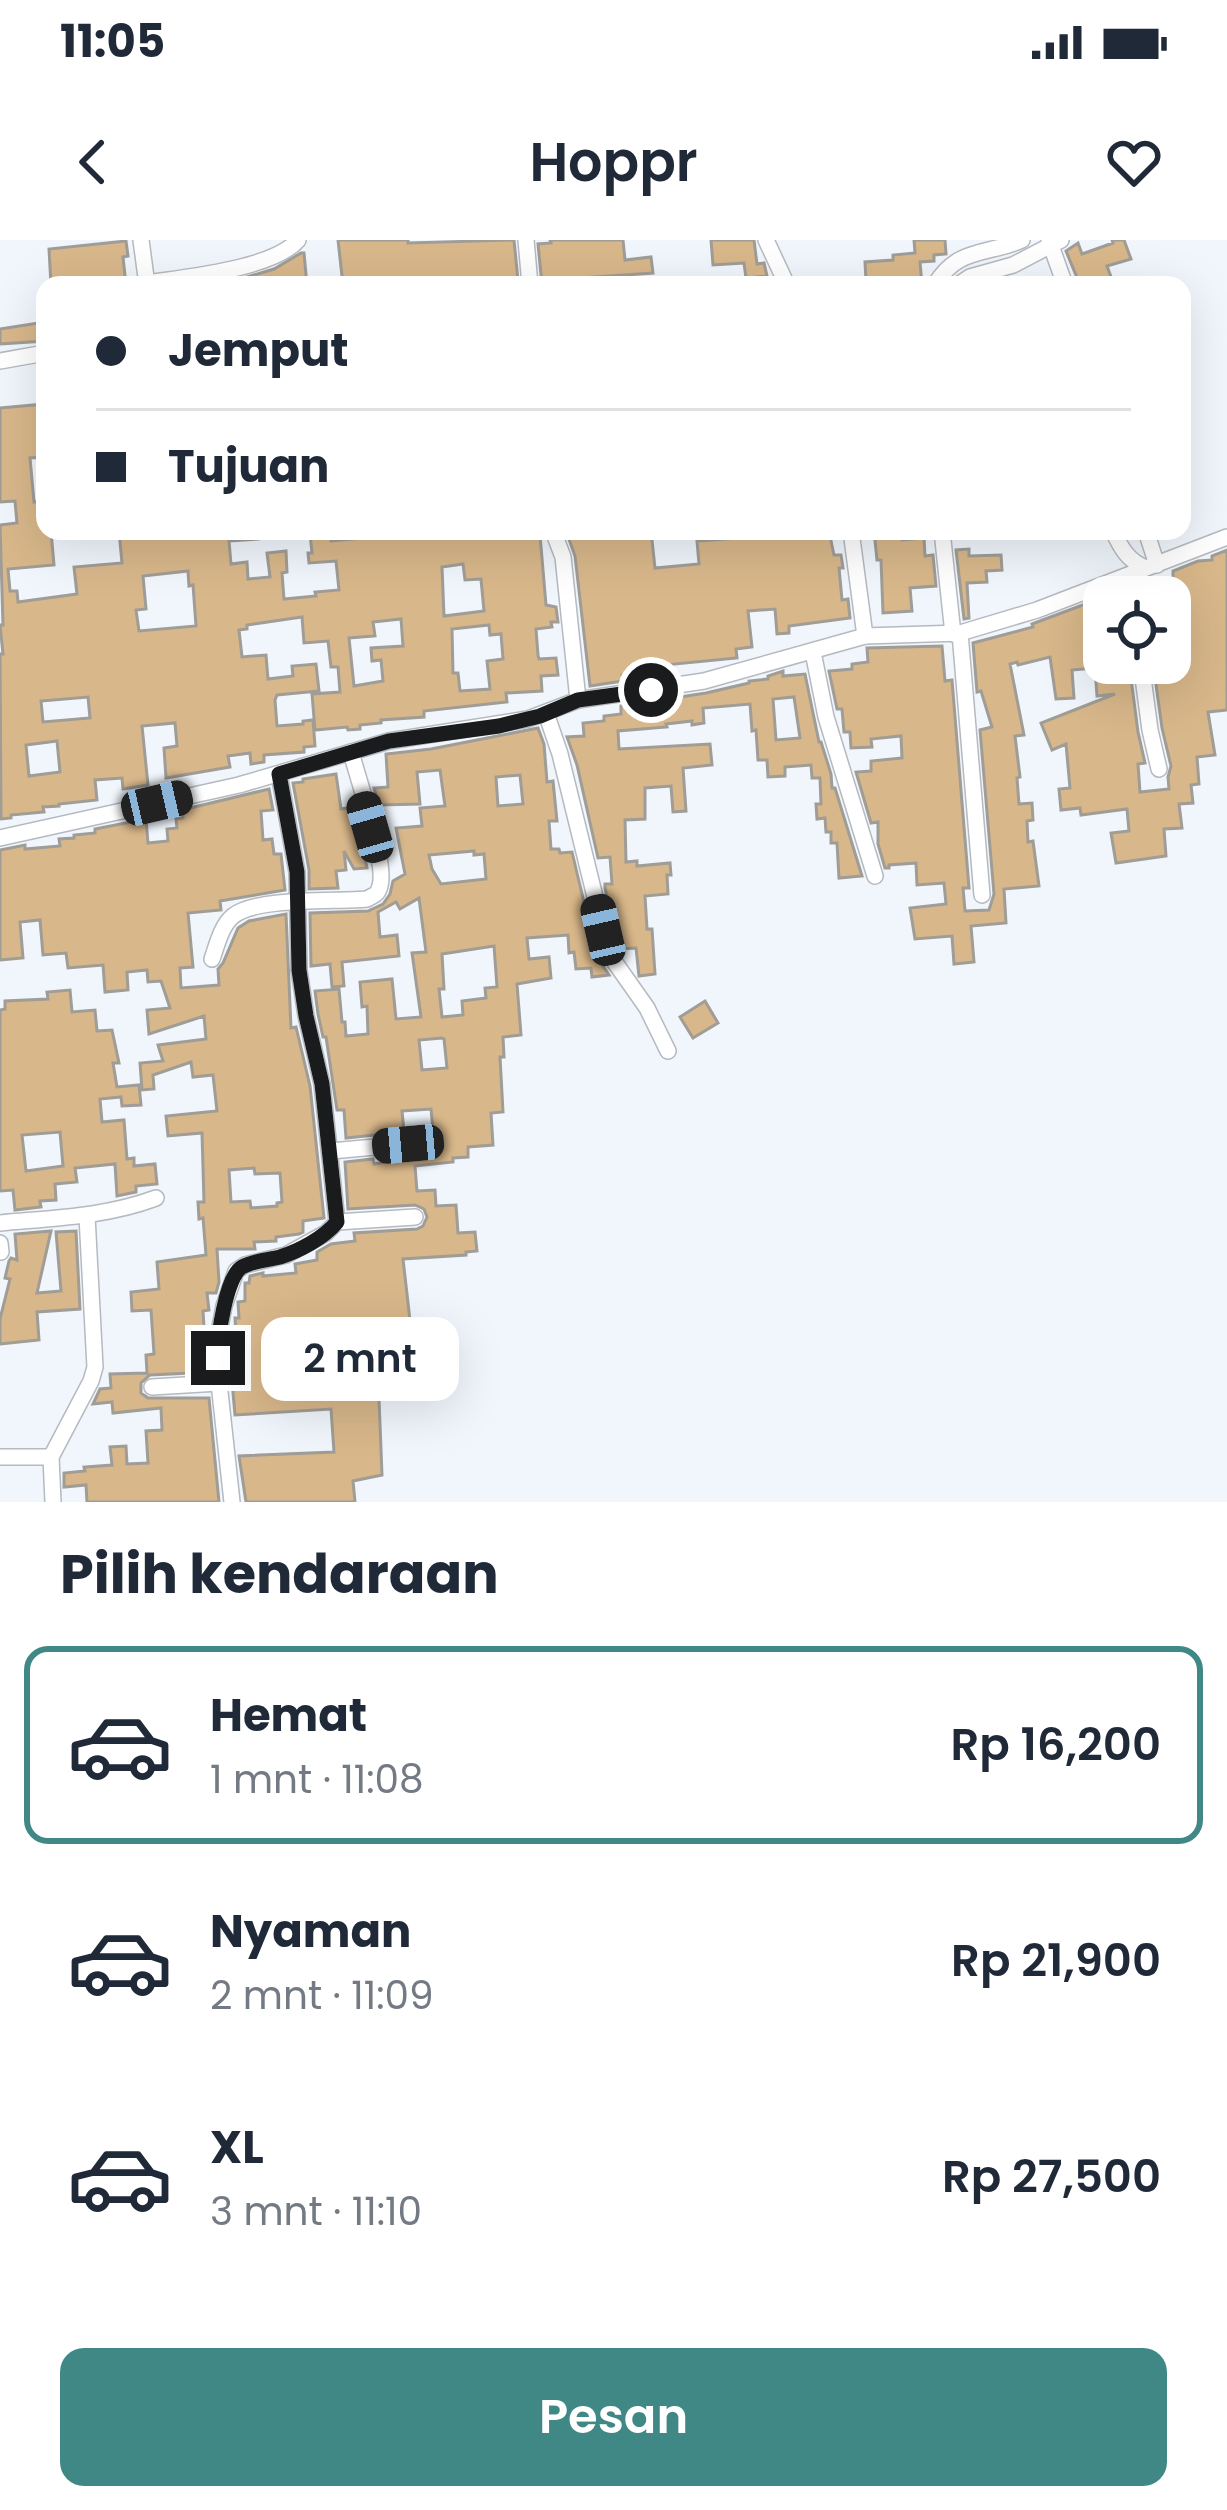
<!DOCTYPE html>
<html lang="id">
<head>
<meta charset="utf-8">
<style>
  body { margin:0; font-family:Poppins,sans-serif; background:#f2f2f3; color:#1f2937; height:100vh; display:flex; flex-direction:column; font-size:45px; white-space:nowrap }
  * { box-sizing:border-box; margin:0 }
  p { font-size:39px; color:#747a83 }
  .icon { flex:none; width:66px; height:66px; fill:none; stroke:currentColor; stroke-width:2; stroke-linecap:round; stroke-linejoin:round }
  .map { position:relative; height:1262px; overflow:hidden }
  .sheet { display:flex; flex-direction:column; background:#fff; flex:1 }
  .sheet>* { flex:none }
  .top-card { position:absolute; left:36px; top:36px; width:1155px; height:264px; border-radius:24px; box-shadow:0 12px 48px #0002; display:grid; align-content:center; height:264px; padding:0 60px; background:#fff }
  .controls { position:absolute; left:1083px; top:336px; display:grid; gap:24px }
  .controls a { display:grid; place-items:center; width:108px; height:108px; border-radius:24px; background:#fff; box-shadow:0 12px 48px #0002; font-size:60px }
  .end { position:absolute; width:54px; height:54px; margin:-27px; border:15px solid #191b1d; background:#fff; box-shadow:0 0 0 6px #fff }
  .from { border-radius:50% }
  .bubble { position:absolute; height:84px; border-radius:24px; background:#fff; box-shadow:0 12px 48px #0002; font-size:39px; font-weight:600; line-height:84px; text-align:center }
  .car { position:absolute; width:36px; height:72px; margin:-36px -18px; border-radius:15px; box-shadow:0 0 9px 3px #0007; background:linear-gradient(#222 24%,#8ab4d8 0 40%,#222 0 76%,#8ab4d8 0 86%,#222 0) }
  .top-card b { display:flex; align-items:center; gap:42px; height:114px; font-size:45px }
  .top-card b+b { border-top:3px solid #e0e1e3 }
  .top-card i { width:30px; height:30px; background:#1f2937 }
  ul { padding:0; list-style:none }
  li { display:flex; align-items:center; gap:36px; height:198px; margin:0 24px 18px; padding:0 36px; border:6px solid transparent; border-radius:24px }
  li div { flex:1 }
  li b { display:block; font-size:45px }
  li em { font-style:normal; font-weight:600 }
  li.active { border-color:#408886 }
  li>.icon { width:108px; height:108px; stroke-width:1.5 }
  h2 { padding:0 60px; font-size:54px; line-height:144px }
  .primary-button { display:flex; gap:24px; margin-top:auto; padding:24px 60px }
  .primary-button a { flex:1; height:138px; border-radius:24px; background:#408886; color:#fff; font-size:48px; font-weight:600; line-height:138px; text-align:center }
  .status { display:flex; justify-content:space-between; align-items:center; height:84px; padding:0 60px; background:#fff; direction:ltr }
  .status svg { height:33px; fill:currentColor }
  header { display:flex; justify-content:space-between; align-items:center; height:156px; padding:0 60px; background:#fff; font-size:54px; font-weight:600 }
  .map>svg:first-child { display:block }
  .building { fill:#d8b78a; stroke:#a09c96; stroke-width:3; fill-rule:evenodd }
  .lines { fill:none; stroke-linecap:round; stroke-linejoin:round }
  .street-casing { stroke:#b5bac0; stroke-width:18 }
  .street { stroke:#fff; stroke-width:15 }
  .route { stroke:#191b1d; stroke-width:15 }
</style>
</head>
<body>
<div class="status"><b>11:05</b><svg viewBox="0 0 49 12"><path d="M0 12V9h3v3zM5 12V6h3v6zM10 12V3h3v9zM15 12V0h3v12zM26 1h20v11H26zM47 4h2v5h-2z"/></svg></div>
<header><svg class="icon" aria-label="back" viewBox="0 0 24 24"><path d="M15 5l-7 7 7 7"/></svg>Hoppr<svg class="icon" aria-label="heart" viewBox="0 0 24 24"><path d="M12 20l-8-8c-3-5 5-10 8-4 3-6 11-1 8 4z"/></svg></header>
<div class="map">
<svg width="1227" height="1262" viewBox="0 0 1227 1262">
  <rect width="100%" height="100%" fill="#f0f6fc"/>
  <g class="building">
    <polygon points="338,0 408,0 408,3 514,0 518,40 490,42 490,45 343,45"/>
    <polygon points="550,0 623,0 625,20 651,17 653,33 567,39 567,45 542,45 538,4 551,3"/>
    <polygon points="711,0 754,0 757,24 764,23 767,36 746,38 744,23 713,25"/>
    <polygon points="914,0 945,0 946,14 934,15 934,21 920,22 922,45 912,45 912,41 895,42 895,39 866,41 865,22 893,20 893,15 915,13"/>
    <polygon points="1112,0 1124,0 1131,19 1107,26 1114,45 1080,45 1066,11 1078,3 1082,14 1113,3"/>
    <polygon points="126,1 128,16 123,17 126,45 51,45 49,9"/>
    <polygon points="301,13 304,13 307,45 227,43 274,29"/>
    <polygon points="45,82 45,101 0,104 0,89"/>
    <path d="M45 164V217L30 218 34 262 45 261V291H51L54 325 8 329 10 351H17L18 362 77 354 74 327 122 323 119 291H178L179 296 220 291H258V299L229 301 231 324 247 322 248 339 270 337 267 313 286 311 287 332 282 333 284 359 316 356 315 352 339 350 336 321 309 323 308 313H312L310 294 330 293 331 301 365 298 364 291H537V295H540L546 365 556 367 558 382H551L552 387 536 389 538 415 539 419 556 418 558 435 541 436 542 451 506 453 507 462 424 471V477L381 480V483L360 485V489L348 490 347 487 315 490 312 454 340 452 338 427H331L328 401 304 403 302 377 247 385V389L239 390 242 417 266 415 268 439 293 436 292 426 316 424 319 451 277 455 275 460 277 486 303 484V481L313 480 315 506 304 507V512L264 515V522L251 524 250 513 228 516 230 527 166 538 164 508 177 506 175 483 142 486 148 545 123 549 122 538 95 540 97 560 59 564V566L43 567 44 572 11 575V578L1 579 0 414H3L0 385H3L0 285 17 283 15 261 0 262V168ZM463 324 465 340 481 339 484 371 444 376 442 327ZM188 331 189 346 193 345 196 386 139 391 136 370 146 369 143 336ZM401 379 403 406 371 408 372 421 381 420 383 441 354 446 349 398 375 396 373 382ZM489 385 490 395 501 394 503 419 487 421 490 449 460 451 458 433H453L452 389ZM88 457 90 478 43 482 41 461ZM57 501 60 532 29 536 26 505Z"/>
    <polygon points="566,291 651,291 655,328 699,324 697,301 738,298 737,291 829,291 834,315 841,315 843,328 839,328 842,360 848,359 850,378 789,386 789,393 777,394 775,369 748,371 752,407 736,409 737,418 664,425 665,433 652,434 652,429 630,431 631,434 622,435 623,441 590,446 575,316"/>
    <polygon points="874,291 899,291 902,300 924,298 925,316 933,315 936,346 910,348 912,371 883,373 881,320 877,320"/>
    <polygon points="969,309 969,316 1001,315 1002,330 986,331 987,342 967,343 969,378 964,379 956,310"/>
    <polygon points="1227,310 1227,470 1208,472 1215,515 1197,517 1199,544 1191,545 1193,563 1179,564 1182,588 1164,589 1166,616 1116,623 1111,593 1129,591 1127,569 1081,575 1080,568 1061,570 1059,549 1070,548 1066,504 1052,510 1041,483 1115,454 1097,456 1095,428 1072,430 1074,458 1056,459 1050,417 1018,425 1017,422 1010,424 1024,495 1015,496 1020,537 1017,538 1019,564 1032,563 1033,580 1027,581 1028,602 1033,601 1039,646 1004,649 1006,683 971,686 974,722 954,724 952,696 915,699 910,668 946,664 944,643 917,645 916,623 889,625 889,628 885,628 878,604 878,582 871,583 856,532 871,531 871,521 902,518 901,496 871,499 872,507 851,508 850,492 844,492 842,469 837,469 829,431 852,429 852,424 868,422 867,408 942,406 945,441 952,440 969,648 963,648 965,671 989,670 994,654 980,490 992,487 981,451 977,452 973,403 1033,387 1032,384 1104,357 1104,423 1129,423 1138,492 1145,523 1138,524 1140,552 1169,549 1168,537 1171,526 1162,488 1153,423 1170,423 1170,357 1145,357 1144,342 1173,338 1173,331 1198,321 1212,320 1212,316"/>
    <path d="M783 431V436L805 434 819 502H821L831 534 832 548H835L862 636 839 638 837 603H831V592H826L825 578 817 579 816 564H821L820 538H812L811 525 785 527V536L768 537 767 520H758L756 490 752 491 750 464 703 468 704 483 692 485V481L666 484 667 487 618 491 619 509 710 504 712 525 683 528 686 571 673 572 671 546 645 548V579L625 580 626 622 637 621V626L670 623 671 635H667L668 654 645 656 647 689H652L655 734 639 736 636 708 620 709 605 648V644H612L610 617 598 618 577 525 567 497 584 496 583 483 604 481V476L621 474V466L706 453 749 443V441L768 439V436ZM794 457 800 498 776 500 773 459Z"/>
    <path d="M538 488 544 504 547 542 553 541 557 581H549L551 609H559L560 613 572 612 597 717 609 735 592 737 591 728 576 729 574 712 569 713 568 695 527 698 529 719 549 717 551 738 517 744 521 795 503 797 504 817H500L503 872 491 873 493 905 468 907V917L453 918V922L415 926 417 951 435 950 436 966 456 965 458 993 475 992 477 1011 466 1012V1015L403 1019 411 1089 371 1096 373 1116 391 1115 394 1150 382 1151 383 1159H379L382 1235 353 1241 355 1262H246L239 1216 334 1212 331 1169 235 1175 229 1108H232L231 1096 236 1095 235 1078H239L238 1062 245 1061V1043H249L250 1036 263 1033V1036L296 1033 295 1024 317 1020V1012L331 1004 355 1001 354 993 417 989 423 986 427 977 424 969 415 965 348 969 345 922 373 919 374 924 413 917 420 904 413 893 433 889 431 869 402 871 404 892 346 898 344 870H337L326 797H323L318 774 315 751 339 749 342 782H345L346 796 368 794 367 766 362 767 360 742 392 739 396 779 421 777 412 713 426 712 419 658 400 669 396 662 378 672 380 697 397 695 399 716 342 722 344 746 332 747 330 724 311 726 310 673 368 671 383 664 390 654 393 641 405 634 396 588 422 586 420 568 445 566 440 530 417 532 420 564 379 565 374 548 388 547 386 514 431 509ZM520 535 523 564 498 566 496 537ZM474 611V615L484 614 486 639 441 644 432 629 429 615ZM494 706 497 747 485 748 486 758 462 761 463 775 442 777 439 749H444L442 714ZM442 798 444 799 447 828 422 830 419 800ZM331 1122 333 1146 299 1149 297 1125Z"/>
    <polygon points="336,534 341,569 354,567 367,628 354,629 344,611 346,630 336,631 338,648 309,649 309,630 293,543 303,542 303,539"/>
    <path d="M269 549 273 570 261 571 263 600 272 599 274 614H281L285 650 220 661 221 670 188 673 193 727 180 728 181 748 219 745 218 729 223 723 238 688 249 681 286 674 291 788 296 787 310 846 324 978 303 981V992L299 994 276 997V1001L254 1002 255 1009H217L219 1042 216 1053H207L209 1070 203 1071 204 1087 201 1088 206 1128 191 1129V1133L150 1135 141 1143V1153L148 1158H209L219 1262H87L86 1245 64 1247V1233L85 1231 84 1227 112 1225 110 1207 126 1206 127 1224 148 1223 146 1191 162 1190 161 1168 113 1173 112 1162 93 1164 100 1149 111 1148 110 1134 147 1133 146 1115 154 1114 151 1070 132 1071 131 1052 159 1049 157 1022 206 1015 203 978 199 979 198 962H204L202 893 168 896 166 876 217 871 213 835 193 837 191 822 153 835 154 849 142 850 140 823 163 821 158 805 206 799 204 776 149 794 147 770 170 768 161 741 148 742 147 730 127 732 128 750 105 752 103 725 68 728 66 713 43 715 40 680 20 682 23 718 0 720V610L25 605V609L60 606 59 599 74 598V595L95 593V589L146 579 148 603 168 601 167 589 177 588 176 579 183 578 182 570ZM254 928 255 934 280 933 282 962 277 963V966L251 968 250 961 231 962 229 930Z"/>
    <path d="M70 750 72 772 95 770 97 791 112 790 119 823H113L117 847 139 845 141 865 122 866 121 857 100 859 102 882 124 880 127 919 134 918V926L155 924 157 944 136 946V952L117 956 115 924 75 928 77 942 55 944 56 960 40 961 41 967 15 970 13 950 0 951V770L5 769V761L48 759 47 752ZM60 892 63 926 26 931 22 895Z"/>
    <polygon points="705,761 718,783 693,798 680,777"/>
    <polygon points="51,991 37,1053 61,1051 56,992 76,991 80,1069 37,1072 39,1100 0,1104 0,1079 10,1039 5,1038 9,1021 11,1018 17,1020 15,994"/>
  </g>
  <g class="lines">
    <defs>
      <g id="street">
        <polyline points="141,0 147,45"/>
        <polyline points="526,0 530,45"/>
        <polyline points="766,0 787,45"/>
        <polyline points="1049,0 1065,45"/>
        <path d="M147 43C186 37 273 29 298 0"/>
        <path d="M935 45C957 7 988 15 1022 0"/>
        <polyline points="958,45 970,37 1013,25 1061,0"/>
        <polyline points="0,121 45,113"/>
        <polyline points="553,291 563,317 578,460 704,441 865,396"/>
        <polyline points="851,291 865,396 960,393 1037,370 1227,297"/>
        <polyline points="942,291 953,394"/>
        <path d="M1113 291C1121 308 1128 321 1146 328"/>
        <polyline points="1146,291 1157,325"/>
        <polyline points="1131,335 1133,357"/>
        <polyline points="960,393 982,655"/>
        <polyline points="813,412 826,477 875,636"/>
        <polyline points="1141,423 1150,490 1159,529"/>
        <polyline points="546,473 560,514 609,714 647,768 668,811"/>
        <polyline points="0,598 239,545 389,501 528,479 578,460"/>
        <path d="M212 719C217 705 221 686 233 676 256 657 336 662 367 659 375 654 377 656 380 646 387 623 358 539 351 512"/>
        <polyline points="331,911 408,904"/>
        <polyline points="337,982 415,977"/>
        <path d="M0 983C53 978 105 977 156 958"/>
        <polyline points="0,1003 1,1012"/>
        <polyline points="152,1147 219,1143"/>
        <polyline points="0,1217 51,1217"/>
        <polyline points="53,1262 51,1217 91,1141 95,1127 87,976"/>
        <polyline points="232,1262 219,1143 217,1103 224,1066 236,1031 245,1025 286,1015 326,993 337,982 322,844 306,776 299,730 297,632 279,534"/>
      </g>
    </defs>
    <use href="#street" class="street-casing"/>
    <use href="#street" class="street"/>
  </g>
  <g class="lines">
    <path class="route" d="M218 1118C217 1099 226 1036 242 1027 253 1021 268 1020 280 1017 299 1011 324 998 337 982L322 844 306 776 299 730 297 632 279 534 389 501 499 486 540 476 578 460 651 450"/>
  </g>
</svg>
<div class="controls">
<a><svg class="icon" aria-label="locate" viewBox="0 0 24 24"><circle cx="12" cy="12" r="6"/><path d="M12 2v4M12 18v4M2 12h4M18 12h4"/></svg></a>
</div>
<i class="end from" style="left:651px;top:450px"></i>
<i class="end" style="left:218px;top:1118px"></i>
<div class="bubble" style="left:261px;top:1077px;width:198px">2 mnt</div>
<i class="car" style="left:157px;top:563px;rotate:77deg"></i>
<i class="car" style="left:370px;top:587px;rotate:344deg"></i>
<i class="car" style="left:603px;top:690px;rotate:347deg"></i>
<i class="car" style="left:408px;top:904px;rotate:265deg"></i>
<div class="top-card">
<b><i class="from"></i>Jemput</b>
<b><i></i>Tujuan</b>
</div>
</div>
<section class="sheet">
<h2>Pilih kendaraan</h2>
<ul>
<li class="active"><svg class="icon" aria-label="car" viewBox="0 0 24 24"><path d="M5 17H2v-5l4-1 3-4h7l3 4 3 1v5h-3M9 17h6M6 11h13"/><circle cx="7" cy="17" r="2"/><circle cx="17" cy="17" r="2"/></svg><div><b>Hemat</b><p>1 mnt · 11:08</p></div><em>Rp 16,200</em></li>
<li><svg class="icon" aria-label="car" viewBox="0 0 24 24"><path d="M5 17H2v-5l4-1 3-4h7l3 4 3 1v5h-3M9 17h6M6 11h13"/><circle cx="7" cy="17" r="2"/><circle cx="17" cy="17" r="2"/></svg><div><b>Nyaman</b><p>2 mnt · 11:09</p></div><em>Rp 21,900</em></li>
<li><svg class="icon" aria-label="car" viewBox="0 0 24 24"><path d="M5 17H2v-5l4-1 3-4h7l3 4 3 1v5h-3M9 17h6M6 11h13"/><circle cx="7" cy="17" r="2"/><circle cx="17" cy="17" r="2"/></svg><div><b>XL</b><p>3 mnt · 11:10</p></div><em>Rp 27,500</em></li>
</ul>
<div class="primary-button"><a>Pesan</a></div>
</section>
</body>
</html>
